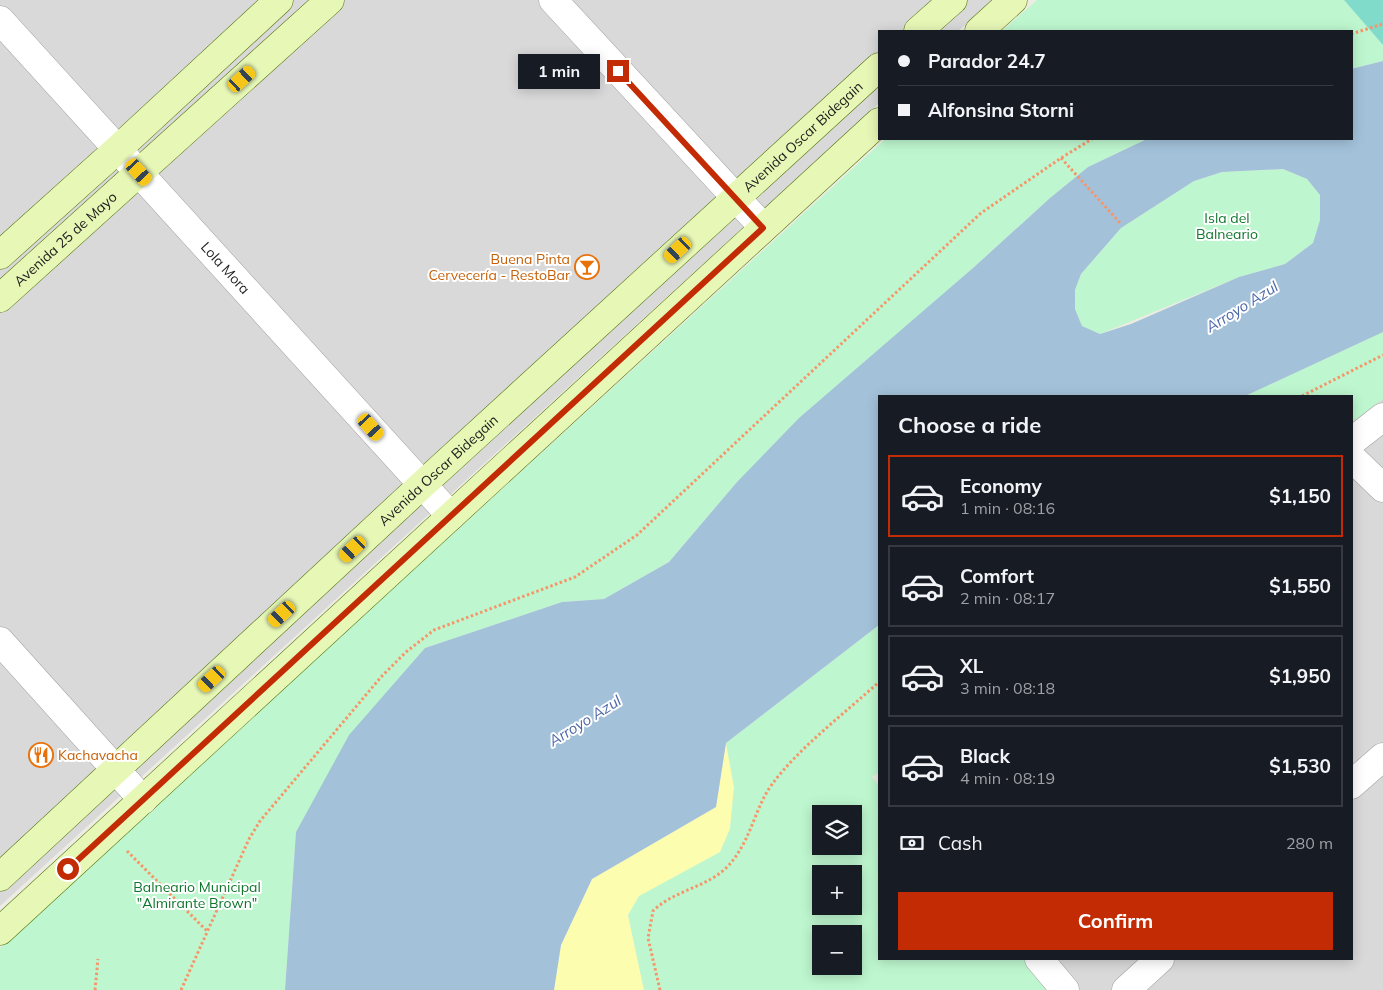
<!DOCTYPE html>
<html lang="en">
<head>
<meta charset="utf-8">
<style>
  body { margin:0; font-family:Mulish,sans-serif; background:#242831; color:#f1f3f6; height:100vh; display:flex; flex-direction:column; font-size:19px; white-space:nowrap }
  * { box-sizing:border-box; margin:0 }
  p { font-size:16px; color:#9ea1a6 }
  .icon { flex:none; width:28px; height:28px; fill:none; stroke:currentColor; stroke-width:2; stroke-linecap:round; stroke-linejoin:round }
  .map { position:relative; flex:1; overflow:hidden }
  .side { position:absolute; left:878px; top:395px; width:475px; height:565px; display:flex; flex-direction:column; background:#171b24; border-radius:0px; box-shadow:0 2px 12px #0003 }
  .side>* { flex:none }
  .top-card { position:absolute; left:878px; top:30px; width:475px; height:110px; border-radius:0px; box-shadow:0 2px 12px #0003; display:grid; align-content:center; height:110px; padding:0 20px; background:#171b24 }
  .controls { position:absolute; left:812px; top:805px; display:grid; gap:10px }
  .controls a { display:grid; place-items:center; width:50px; height:50px; border-radius:0px; background:#171b24; box-shadow:0 2px 12px #0003; font-size:25px }
  .end { position:absolute; width:22px; height:22px; margin:-11px; border:6px solid #c32b05; background:#fff; box-shadow:0 0 0 2px #fff }
  .from { border-radius:50% }
  .bubble { position:absolute; height:35px; border-radius:0px; background:#171b24; box-shadow:0 2px 12px #0003; font-size:16px; font-weight:700; line-height:35px; text-align:center }
  .car { position:absolute; width:15px; height:30px; margin:-15px -8px; border-radius:6px; box-shadow:0 0 4px 1px #0007; background:linear-gradient(#f5c518 24%,#345 0 40%,#f5c518 0 76%,#345 0 86%,#f5c518 0) }
  .top-card b { display:flex; align-items:center; gap:18px; height:48px; font-size:19px }
  .top-card b+b { border-top:1px solid #363941 }
  .top-card i { width:12px; height:12px; background:#f1f3f6 }
  ul { padding:0; list-style:none }
  li { display:flex; align-items:center; gap:15px; height:82px; margin:0 10px 8px; padding:0 10px; border:2px solid #363941; border-radius:0px }
  li div { flex:1 }
  li b { display:block; font-size:19px }
  li em { font-style:normal; font-weight:700 }
  li.selected { border-color:#c32b05 }
  li>.icon { width:45px; height:45px; stroke-width:1.5 }
  h2 { padding:0 20px; font-size:22px; line-height:60px }
  .pay { display:flex; align-items:center; gap:12px; height:55px; padding:0 20px; font-size:19px }
  .pay p { margin-inline-start:auto }
  .cta { display:flex; gap:10px; margin-top:auto; padding:10px 20px }
  .cta a { flex:1; height:58px; border-radius:0px; background:#c32b05; color:#fff; font-size:20px; font-weight:700; line-height:58px; text-align:center }
  .map>svg:first-child { display:block }
  .residential { fill:#dad9d9 }
  .sand { fill:#fdfdb0 }
  .park { fill:#bef7cf; fill-rule:evenodd }
  .pitch { fill:#81dbca }
  .water { fill:#a3c2da; fill-rule:evenodd }
  .lines { fill:none; stroke-linecap:round; stroke-linejoin:round }
  .street-casing { stroke:#a3a3a3; stroke-width:29 }
  .secondary-casing { stroke:#4f6f07; stroke-width:29 }
  .path { stroke:#f6956a; stroke-width:3; stroke-dasharray:2.5 2.5; stroke-linecap:butt }
  .street { stroke:#fff; stroke-width:28 }
  .secondary { stroke:#e7f7b6; stroke-width:28 }
  .route { stroke:#c32b05; stroke-width:6 }
  .labels { text-anchor:middle; stroke-width:4; stroke-linejoin:round; paint-order:stroke }
  .street-label { font-size:14px; fill:#1c1c1c; stroke:#fff }
  .park-label { font-size:14px; fill:#0e762c; stroke:#fff }
  .food-label { font-size:14px; fill:#c56008; stroke:#fff; text-anchor:end }
  .water-label { font-size:15px; font-style:italic; fill:#4c67a8; stroke:#fff }
</style>
</head>
<body>
<div class="map">
<svg width="1383" height="990" viewBox="0 0 1383 990">
  <rect width="100%" height="100%" fill="#edece2"/>
  <g class="residential">
    <polygon points="0,0 992,0 958,31 879,31 879,103 0,906"/>
    <polygon points="1383,332 1383,990 1065,990 1039,959 1351,959 1351,396 1245,396"/>
  </g>
  <polygon class="sand" points="726,743 734,787 730,829 720,852 628,915 644,990 554,990 561,945 592,879 716,807"/>
  <g class="park">
    <polygon points="1037,0 1344,0 1383,45 1383,61 1351,69 1351,31 1002,31"/>
    <polygon points="885,139 1147,139 1088,167 1050,198 737,482 669,562 604,599 562,602 425,648 296,832 285,990 0,990 0,948"/>
    <polygon points="1283,169 1307,179 1320,195 1320,220 1313,243 1285,264 1239,277 1100,334 1082,326 1075,309 1075,290 1081,274 1121,228 1194,181 1222,172"/>
    <polygon points="1383,332 1383,399 1351,423 1351,396 1245,396"/>
    <path d="M879 625V772L872 777 879 786V959H1026L1053 990H644L628 915 639 896 720 852 730 829 734 787 726 743ZM821 814H854V846H821ZM821 874H854V906H821ZM821 934H854V966H821Z"/>
  </g>
  <polygon class="pitch" points="1344,0 1383,0 1383,45"/>
  <path class="water" d="M1383 61V332L1245 396H879V625L726 743 716 807 592 879 561 945 554 990H285L296 832 349 735 425 648 562 602 604 599 669 562 737 482 799 418 973 268 1050 198 1088 167 1147 139H1351V69ZM1283 169 1307 179 1320 195V220L1313 243 1285 264 1239 277 1131 324 1100 334 1082 326 1075 309V290L1081 274 1121 228 1194 181 1222 172Z"/>
  <g class="lines">
    <defs>
      <g id="street">
        <polyline points="553,0 763,227"/>
        <path id="s1" d="M0 20 451 516"/>
        <polyline points="1351,442 1383,417"/>
        <polyline points="1351,457 1383,488"/>
        <polyline points="0,641 143,800"/>
        <polyline points="1351,785 1383,757"/>
        <polyline points="1039,959 1065,990"/>
        <polyline points="1126,990 1160,959"/>
      </g>
      <g id="secondary">
        <polyline points="918,31 953,0"/>
        <polyline points="979,31 1013,0"/>
        <polyline points="0,255 118,149 279,0"/>
        <path id="s2" d="M0 298 330 0"/>
        <path id="s3" d="M0 877 423 484 879 67"/>
        <polyline points="0,931 879,122"/>
      </g>
    </defs>
    <use href="#street" class="street-casing"/>
    <use href="#secondary" class="secondary-casing"/>
    <g class="path">
      <polyline points="1351,34 1383,24"/>
      <polyline points="1061,158 1121,224"/>
      <polyline points="1302,396 1383,355"/>
      <polyline points="127,851 208,932"/>
      <polyline points="95,990 98,959"/>
      <polyline points="181,990 249,839 260,821 381,677 406,652 434,630 575,577 637,535 981,213 1061,158 1092,139"/>
      <path d="M660 990 648 938 653 911C674 890 707 888 728 866 752 840 754 808 773 783 799 748 846 712 879 682"/>
    </g>
    <use href="#street" class="street"/>
    <use href="#secondary" class="secondary"/>
  </g>
  <g class="lines">
    <polyline class="route" points="68,869 763,228 618,71"/>
  </g>
  <defs>
    <symbol id="bar-ring" viewBox="-11 -11 22 22"><circle r="9.5" fill="#fff" stroke="#e8710a" stroke-width="1.5"/><path d="M-6-5H6L.8 .8V4.5H3.5V6h-7V4.5H-.8V.8Z" fill="#e8710a"/></symbol>
    <symbol id="restaurant-ring" viewBox="-11 -11 22 22"><circle r="9.5" fill="#fff" stroke="#e8710a" stroke-width="1.5"/><path d="M-5-6h1v4h1v-4h1v4h1v-4h1v5L-1.5 .5V6h-2V.5L-5-1ZM5-6V6H3V1.5H1.5Q1.5-4 5-6Z" fill="#e8710a"/></symbol>
  </defs>
  <g fill-rule="evenodd">
    <use href="#bar-ring" x="573" y="253" width="28" height="28"/>
    <use href="#restaurant-ring" x="27" y="741" width="28" height="28"/>
  </g>
  <g class="labels">
    <g class="street-label">
      <text dy="5" stroke="none"><textPath href="#s3" startOffset="1092">Avenida Oscar Bidegain</textPath></text>
      <text dy="5" stroke="none"><textPath href="#s2" startOffset="88">Avenida 25 de Mayo</textPath></text>
      <text dy="5" stroke="none"><textPath href="#s1" startOffset="335">Lola Mora</textPath></text>
      <text dy="5" stroke="none"><textPath href="#s3" startOffset="598">Avenida Oscar Bidegain</textPath></text>
    </g>
    <g class="park-label">
      <text x="1227" y="223">Isla del<tspan x="1227" dy="16">Balneario</tspan></text>
      <text x="197" y="892">Balneario Municipal<tspan x="197" dy="16">"Almirante Brown"</tspan></text>
    </g>
    <g class="food-label">
      <text x="570" y="264">Buena Pinta<tspan x="570" dy="16">Cervecería - RestoBar</tspan></text>
      <text x="58" y="760" text-anchor="start">Kachavacha</text>
    </g>
    <g class="water-label">
      <text transform="translate(1242 307) rotate(-32)" y="5">Arroyo Azul</text>
      <text transform="translate(585 721) rotate(-32)" y="5">Arroyo Azul</text>
    </g>
  </g>
</svg>
<div class="controls">
<a><svg class="icon" aria-label="layers" viewBox="0 0 24 24"><path d="M12 4l9 5-9 5-9-5zM3 14l9 5 9-5"/></svg></a>
<a>+</a>
<a>−</a>
</div>
<i class="end from" style="left:68px;top:869px"></i>
<i class="end" style="left:618px;top:71px"></i>
<div class="bubble" style="left:518px;top:54px;width:82px">1 min</div>
<i class="car" style="left:242px;top:79px;rotate:48deg"></i>
<i class="car" style="left:139px;top:172px;rotate:138deg"></i>
<i class="car" style="left:678px;top:250px;rotate:227deg"></i>
<i class="car" style="left:371px;top:427px;rotate:138deg"></i>
<i class="car" style="left:353px;top:549px;rotate:227deg"></i>
<i class="car" style="left:282px;top:614px;rotate:227deg"></i>
<i class="car" style="left:212px;top:679px;rotate:227deg"></i>
<div class="top-card">
<b><i class="from"></i>Parador 24.7</b>
<b><i></i>Alfonsina Storni</b>
</div>
<section class="side">
<h2>Choose a ride</h2>
<ul>
<li class="selected"><svg class="icon" aria-label="car" viewBox="0 0 24 24"><path d="M5 17H2v-5l4-1 3-4h7l3 4 3 1v5h-3M9 17h6M6 11h13"/><circle cx="7" cy="17" r="2"/><circle cx="17" cy="17" r="2"/></svg><div><b>Economy</b><p>1 min · 08:16</p></div><em>$1,150</em></li>
<li><svg class="icon" aria-label="car" viewBox="0 0 24 24"><path d="M5 17H2v-5l4-1 3-4h7l3 4 3 1v5h-3M9 17h6M6 11h13"/><circle cx="7" cy="17" r="2"/><circle cx="17" cy="17" r="2"/></svg><div><b>Comfort</b><p>2 min · 08:17</p></div><em>$1,550</em></li>
<li><svg class="icon" aria-label="car" viewBox="0 0 24 24"><path d="M5 17H2v-5l4-1 3-4h7l3 4 3 1v5h-3M9 17h6M6 11h13"/><circle cx="7" cy="17" r="2"/><circle cx="17" cy="17" r="2"/></svg><div><b>XL</b><p>3 min · 08:18</p></div><em>$1,950</em></li>
<li><svg class="icon" aria-label="car" viewBox="0 0 24 24"><path d="M5 17H2v-5l4-1 3-4h7l3 4 3 1v5h-3M9 17h6M6 11h13"/><circle cx="7" cy="17" r="2"/><circle cx="17" cy="17" r="2"/></svg><div><b>Black</b><p>4 min · 08:19</p></div><em>$1,530</em></li>
</ul>
<div class="pay"><svg class="icon" aria-label="cash" viewBox="0 0 24 24"><path d="M3 7h18v10H3z"/><circle cx="12" cy="12" r="2"/></svg>Cash<p>280 m</p></div>
<div class="cta"><a>Confirm</a></div>
</section>
</div>
</body>
</html>
